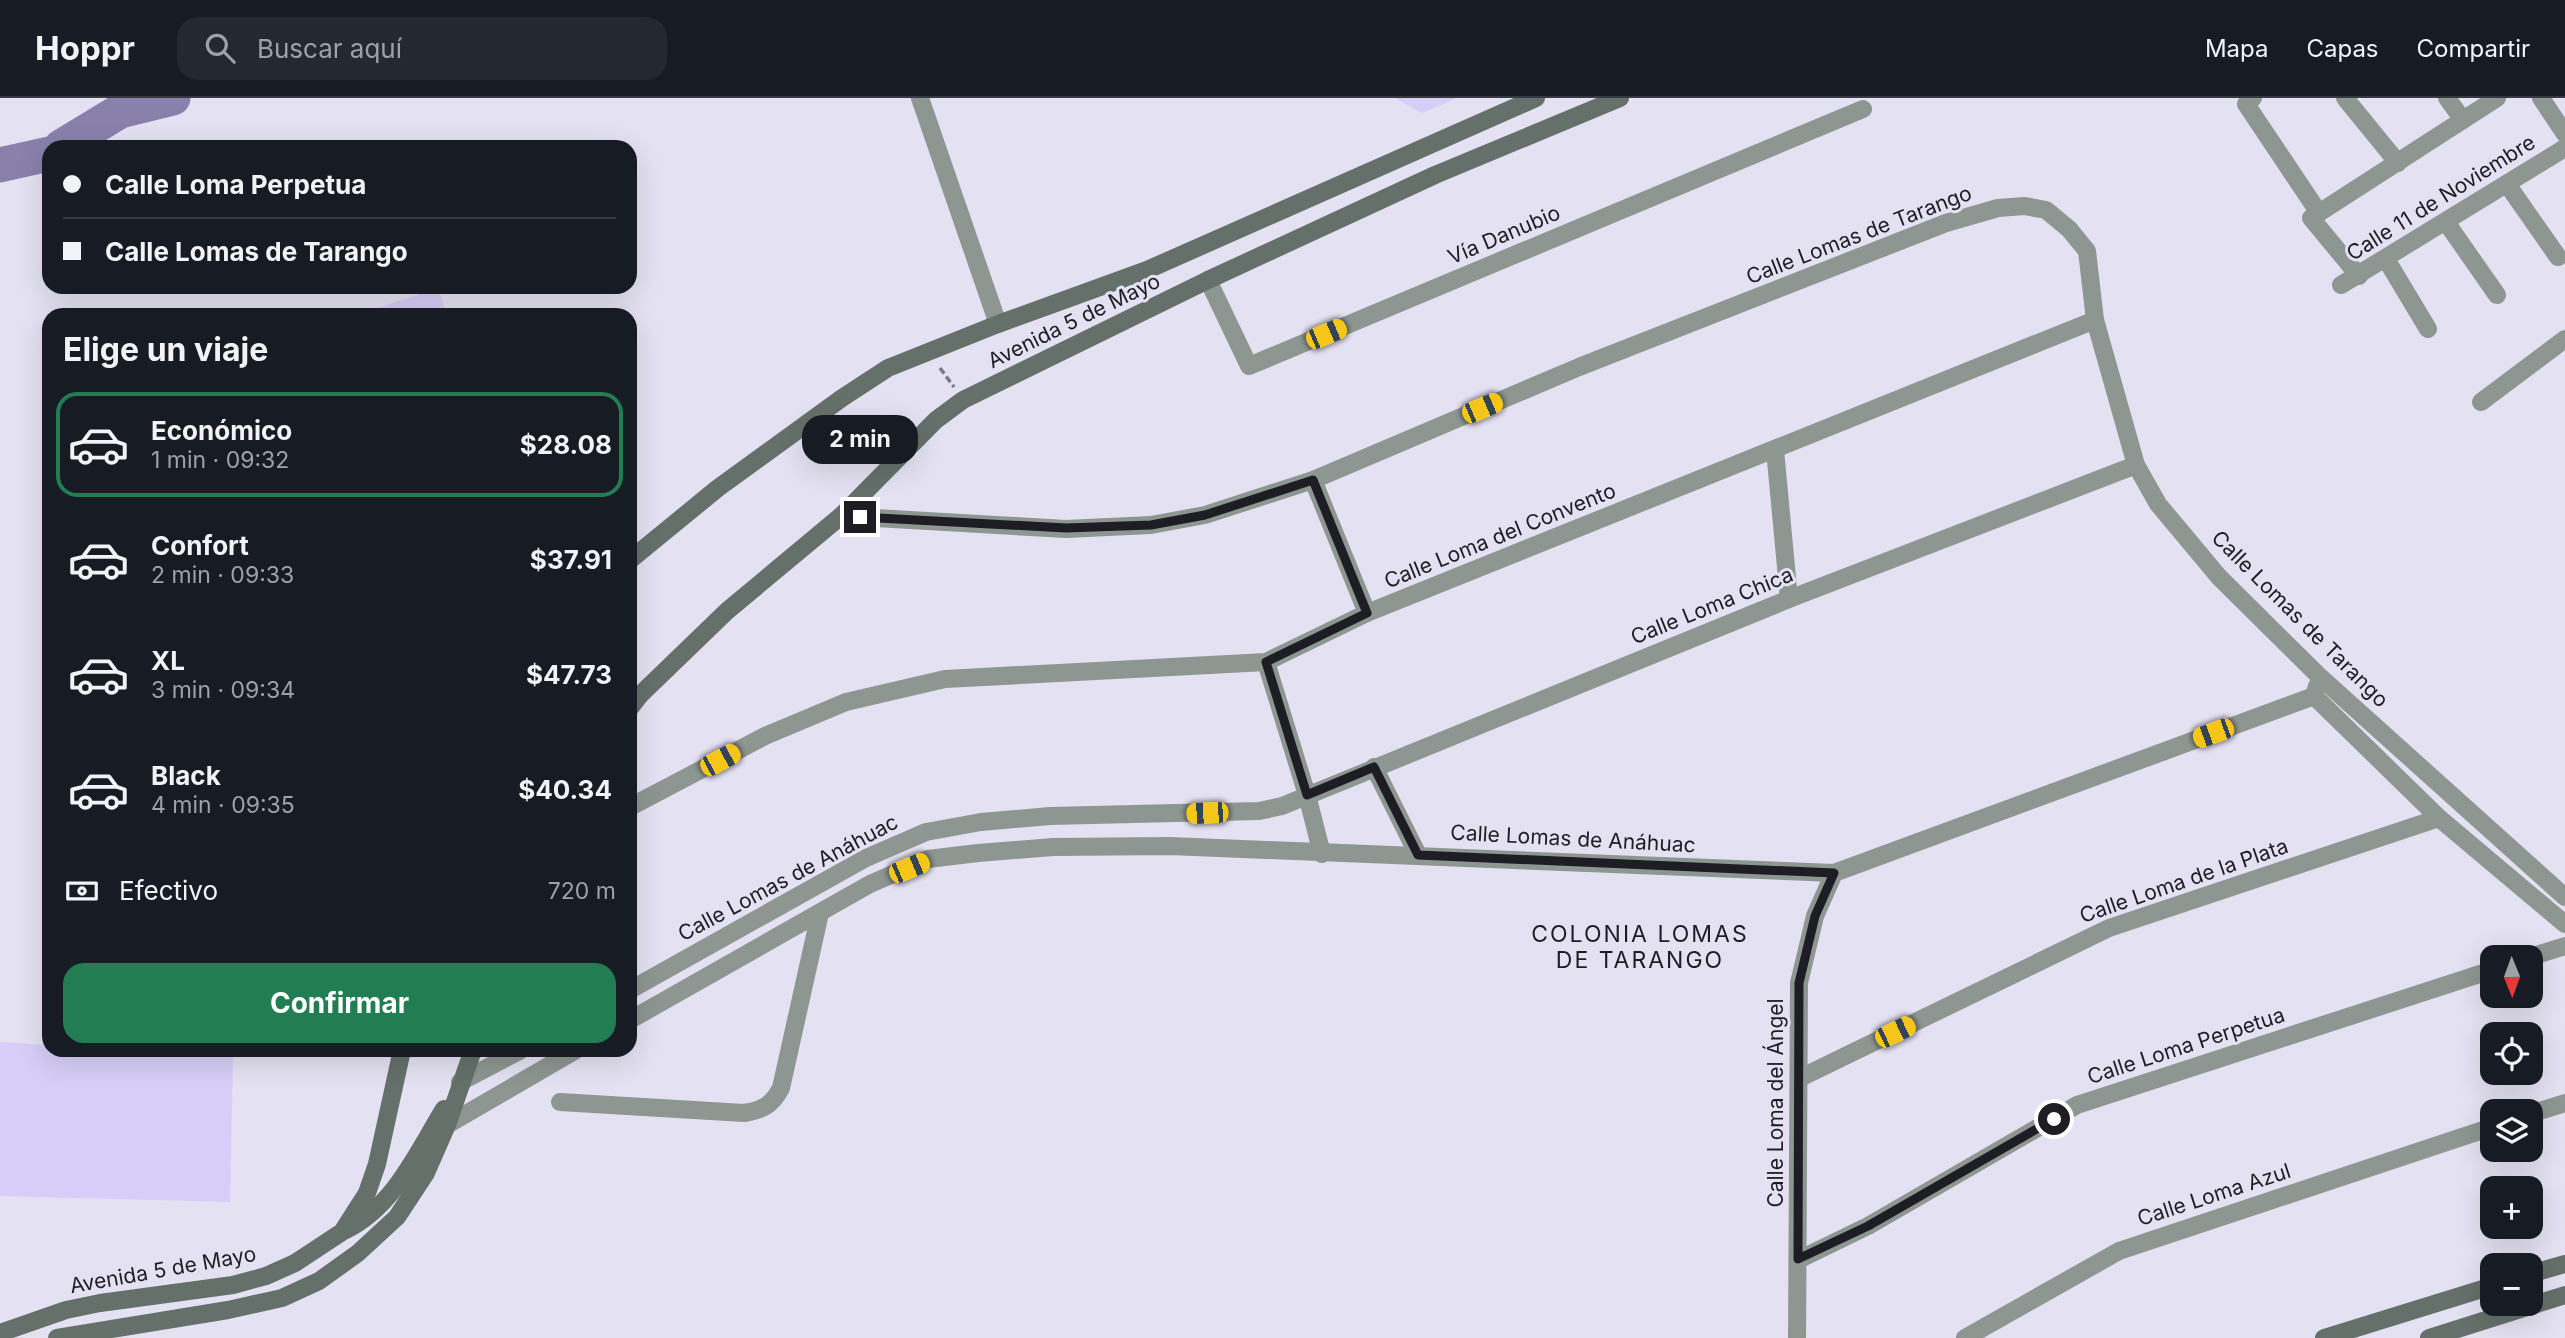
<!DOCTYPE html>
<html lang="es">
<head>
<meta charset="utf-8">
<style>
  body { margin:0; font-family:Inter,sans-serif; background:#242831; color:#f1f3f6; height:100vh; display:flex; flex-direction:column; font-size:26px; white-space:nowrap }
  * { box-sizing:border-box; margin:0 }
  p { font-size:23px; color:#9ea1a6 }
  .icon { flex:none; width:38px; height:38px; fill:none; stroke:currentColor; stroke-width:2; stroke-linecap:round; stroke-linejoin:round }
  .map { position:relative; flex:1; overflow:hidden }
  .panel { position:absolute; left:42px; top:210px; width:595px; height:749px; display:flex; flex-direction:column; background:#171b24; border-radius:21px; box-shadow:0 7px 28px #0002 }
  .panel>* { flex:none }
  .guide { position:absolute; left:42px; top:42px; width:595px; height:154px; border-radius:21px; box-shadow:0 7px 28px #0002; display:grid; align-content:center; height:154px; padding:0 21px; background:#171b24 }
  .needle { width:46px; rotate:179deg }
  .buttons { position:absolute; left:2480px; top:847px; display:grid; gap:14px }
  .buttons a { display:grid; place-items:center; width:63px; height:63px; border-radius:14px; background:#171b24; box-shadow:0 7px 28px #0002; font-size:35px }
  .end { position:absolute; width:32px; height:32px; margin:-16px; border:9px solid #1e1d23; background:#fff; box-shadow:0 0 0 4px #fff }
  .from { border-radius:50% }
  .bubble { position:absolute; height:49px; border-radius:21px; background:#171b24; box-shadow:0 7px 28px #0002; font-size:23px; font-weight:700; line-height:49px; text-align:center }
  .car { position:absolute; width:21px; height:42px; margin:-21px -10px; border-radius:9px; box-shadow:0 0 5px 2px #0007; background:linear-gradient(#f5c518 24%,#345 0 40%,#f5c518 0 76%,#345 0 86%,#f5c518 0) }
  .guide b { display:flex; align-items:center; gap:24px; height:66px; font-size:26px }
  .guide b+b { border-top:2px solid #363941 }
  .guide i { width:18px; height:18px; background:#f1f3f6 }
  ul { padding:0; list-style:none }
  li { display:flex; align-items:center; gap:21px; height:105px; margin:0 14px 10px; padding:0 7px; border:4px solid transparent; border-radius:21px }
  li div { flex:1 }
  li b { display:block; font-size:26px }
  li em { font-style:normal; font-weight:700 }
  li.on { border-color:#237d53 }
  li>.icon { width:63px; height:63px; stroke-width:1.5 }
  h2 { padding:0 21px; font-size:32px; line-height:84px }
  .pay { display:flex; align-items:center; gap:18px; height:77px; padding:0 21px; font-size:26px }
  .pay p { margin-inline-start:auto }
  .cta { display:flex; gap:14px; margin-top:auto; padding:14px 21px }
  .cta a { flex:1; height:80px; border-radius:21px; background:#237d53; color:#fff; font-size:28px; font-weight:700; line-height:80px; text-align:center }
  header { display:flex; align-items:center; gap:42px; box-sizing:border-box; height:98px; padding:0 35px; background:#171b24; border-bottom:2px solid #363941 }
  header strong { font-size:33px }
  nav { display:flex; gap:38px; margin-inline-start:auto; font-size:24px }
  .search { width:490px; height:63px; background:#242831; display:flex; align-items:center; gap:18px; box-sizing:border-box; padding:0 24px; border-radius:21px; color:#9ea1a6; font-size:26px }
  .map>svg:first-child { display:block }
  .green { fill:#d6cef8 }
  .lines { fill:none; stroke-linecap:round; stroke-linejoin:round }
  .river { stroke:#8980ac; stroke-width:35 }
  .path { stroke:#7c7a85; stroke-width:3.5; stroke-dasharray:7 3.5; stroke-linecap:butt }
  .minor { stroke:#8e9691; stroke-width:18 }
  .secondary { stroke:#66706a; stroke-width:18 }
  .route { stroke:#1e1d23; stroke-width:9 }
  .labels { text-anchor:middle; stroke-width:6; stroke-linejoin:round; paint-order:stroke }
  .street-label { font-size:21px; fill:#1e1d23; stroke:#e4e1f2 }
  .neighbourhood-label { font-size:23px; letter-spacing:2px; fill:#1e1d23; stroke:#e4e1f2 }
</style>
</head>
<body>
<header>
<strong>Hoppr</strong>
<div class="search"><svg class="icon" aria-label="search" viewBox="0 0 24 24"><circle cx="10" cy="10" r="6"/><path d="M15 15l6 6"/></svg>Buscar aquí</div>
<nav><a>Mapa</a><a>Capas</a><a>Compartir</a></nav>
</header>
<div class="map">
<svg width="2565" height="1240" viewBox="0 0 2565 1240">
  <rect width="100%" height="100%" fill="#e4e1f2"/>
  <g class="green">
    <polygon points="1395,0 1457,0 1422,15"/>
    <polygon points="438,190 447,217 356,217"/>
    <polygon points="0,944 49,947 49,952 133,952 233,958 230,1104 0,1098"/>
  </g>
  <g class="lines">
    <g class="river">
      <polyline points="61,49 120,13 173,0"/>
      <polyline points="0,67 49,56"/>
    </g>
    <polyline class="path" points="940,270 954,289"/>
    <g class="minor">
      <polyline points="920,0 998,226"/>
      <polyline points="2253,0 2246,6 2319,115"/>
      <polyline points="2345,0 2398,65"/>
      <polyline points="2447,0 2463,22"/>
      <polyline points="2541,0 2565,36"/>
      <polyline points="2507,86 2558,159"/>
      <polyline points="2446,124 2497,197"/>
      <polyline points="2386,161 2428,231"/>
      <polyline points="2359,178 2311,120 2497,0"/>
      <polyline points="1208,182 1249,268 1863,11"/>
      <polyline points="2341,187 2565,50"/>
      <polyline points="2481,304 2565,241"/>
      <polyline points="1775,352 1789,501"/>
      <polyline points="1313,382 1367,515"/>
      <polyline points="841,418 1066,431 1151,427 1205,417 1313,382 1579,269 1946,125 1998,110 2025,108 2046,112 2069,131 2087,153 2095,222 2136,367 2158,406 2219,479 2319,578 2565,799"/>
      <polyline points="1266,564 1307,697 1322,756"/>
      <polyline points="2317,588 2314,598 2439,720 2565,826"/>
      <polyline points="1374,669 1418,757"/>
      <polyline points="630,709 765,638 846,604 945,581 1266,564 1367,515 2095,222"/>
      <polyline points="2530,859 2565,848"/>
      <polyline points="630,892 866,760 926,734 981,724 1050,718 1259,713 1282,708 1789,501 2136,367"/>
      <polyline points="630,922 870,786 928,761 978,755 1053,749 1170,748 1834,775 2314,598"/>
      <polyline points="1800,980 2109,830 2439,720"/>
      <polyline points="460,984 521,952"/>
      <path d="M560 1004 744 1015C763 1012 772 1007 781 990L820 815"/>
      <polyline points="2530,1016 2565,1005"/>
      <polyline points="447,1027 576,952"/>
      <polyline points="1798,1162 1868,1128 2077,1007 2492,872"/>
      <polyline points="1797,1240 1799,885 1815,818 1834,775"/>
      <polyline points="1965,1240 2119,1153 2492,1029"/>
    </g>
    <g class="secondary">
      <polyline points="630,462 718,390 842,300 888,270 998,226 1147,172 1536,0"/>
      <polyline points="630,610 640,597 727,513 841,418 936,322 963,302 1208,182 1435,77 1620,0"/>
      <path d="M346 1132C394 1108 417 1055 444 1011"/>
      <polyline points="2530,1176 2565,1166"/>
      <polyline points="0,1235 66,1212 100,1205 233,1187 266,1178 295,1165 342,1134 367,1095 377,1066 402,952"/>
      <polyline points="57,1240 228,1212 282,1200 319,1183 358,1155 397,1119 426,1075 447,1027 473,952"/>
      <polyline points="2324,1240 2492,1188"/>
      <polyline points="2429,1240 2565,1197"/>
    </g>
  </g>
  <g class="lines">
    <polyline class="route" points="860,419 1066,430 1151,427 1205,417 1313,382 1367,515 1266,564 1307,697 1374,669 1418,757 1834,775 1815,818 1799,885 1798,1161 1868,1128 2054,1021"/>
  </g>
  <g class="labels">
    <g class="street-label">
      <text transform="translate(2441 100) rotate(-32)" y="7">Calle 11 de Noviembre</text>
      <text transform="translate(1504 137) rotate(-23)" y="7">Vía Danubio</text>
      <text transform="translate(1859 137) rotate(-21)" y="7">Calle Lomas de Tarango</text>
      <text transform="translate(1074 223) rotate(-26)" y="7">Avenida 5 de Mayo</text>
      <text transform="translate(1500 438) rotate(-22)" y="7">Calle Loma del Convento</text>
      <text transform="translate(1712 508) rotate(-22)" y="7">Calle Loma Chica</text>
      <text transform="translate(2300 521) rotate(45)" y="7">Calle Lomas de Tarango</text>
      <text transform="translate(1573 741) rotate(3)" y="7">Calle Lomas de Anáhuac</text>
      <text transform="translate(788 780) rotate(-28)" y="7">Calle Lomas de Anáhuac</text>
      <text transform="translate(2184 783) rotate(-19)" y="7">Calle Loma de la Plata</text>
      <text transform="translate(2186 948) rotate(-18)" y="7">Calle Loma Perpetua</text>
      <text transform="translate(1776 1005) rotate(-90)" y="7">Calle Loma del Ángel</text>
      <text transform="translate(2214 1097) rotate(-18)" y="7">Calle Loma Azul</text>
      <text transform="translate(163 1172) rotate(-10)" y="7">Avenida 5 de Mayo</text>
    </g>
    <g class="neighbourhood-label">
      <text x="1640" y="844">COLONIA LOMAS<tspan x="1640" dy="26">DE TARANGO</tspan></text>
    </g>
  </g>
</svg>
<div class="buttons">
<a><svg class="needle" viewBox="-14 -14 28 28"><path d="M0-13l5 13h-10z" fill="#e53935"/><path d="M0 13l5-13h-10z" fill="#9ea1a6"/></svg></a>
<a><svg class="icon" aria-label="locate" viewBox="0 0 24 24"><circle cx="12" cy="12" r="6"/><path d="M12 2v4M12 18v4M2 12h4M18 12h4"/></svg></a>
<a><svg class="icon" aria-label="layers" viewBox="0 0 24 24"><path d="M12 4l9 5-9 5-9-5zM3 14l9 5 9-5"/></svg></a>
<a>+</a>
<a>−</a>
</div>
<i class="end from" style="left:2054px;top:1021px"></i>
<i class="end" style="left:860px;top:419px"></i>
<div class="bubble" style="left:802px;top:317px;width:116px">2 min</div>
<i class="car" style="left:1326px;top:236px;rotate:67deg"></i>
<i class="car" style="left:1482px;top:310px;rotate:67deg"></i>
<i class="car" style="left:2213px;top:635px;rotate:250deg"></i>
<i class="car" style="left:720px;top:662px;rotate:62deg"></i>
<i class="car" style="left:1207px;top:715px;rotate:268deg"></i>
<i class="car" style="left:909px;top:770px;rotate:67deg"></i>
<i class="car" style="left:1895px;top:934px;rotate:64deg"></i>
<div class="guide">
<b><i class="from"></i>Calle Loma Perpetua</b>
<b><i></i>Calle Lomas de Tarango</b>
</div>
<section class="panel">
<h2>Elige un viaje</h2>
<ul>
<li class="on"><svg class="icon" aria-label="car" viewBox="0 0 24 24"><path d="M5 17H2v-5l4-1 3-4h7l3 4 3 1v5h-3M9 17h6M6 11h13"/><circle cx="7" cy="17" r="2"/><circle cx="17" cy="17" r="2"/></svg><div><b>Económico</b><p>1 min · 09:32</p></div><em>$28.08</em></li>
<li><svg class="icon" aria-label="car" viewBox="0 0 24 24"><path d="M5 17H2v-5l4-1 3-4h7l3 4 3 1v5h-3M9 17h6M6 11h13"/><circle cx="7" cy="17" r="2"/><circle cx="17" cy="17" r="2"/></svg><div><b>Confort</b><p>2 min · 09:33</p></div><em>$37.91</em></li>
<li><svg class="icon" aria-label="car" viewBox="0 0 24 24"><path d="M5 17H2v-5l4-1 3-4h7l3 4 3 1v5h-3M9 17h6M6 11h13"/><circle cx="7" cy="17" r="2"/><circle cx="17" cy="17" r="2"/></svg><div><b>XL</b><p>3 min · 09:34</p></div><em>$47.73</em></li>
<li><svg class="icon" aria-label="car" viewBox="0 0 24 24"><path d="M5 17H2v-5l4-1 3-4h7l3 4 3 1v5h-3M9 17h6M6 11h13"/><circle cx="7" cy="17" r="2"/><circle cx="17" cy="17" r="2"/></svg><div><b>Black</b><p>4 min · 09:35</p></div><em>$40.34</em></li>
</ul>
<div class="pay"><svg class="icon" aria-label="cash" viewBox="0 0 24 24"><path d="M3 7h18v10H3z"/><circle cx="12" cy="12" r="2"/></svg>Efectivo<p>720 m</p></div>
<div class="cta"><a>Confirmar</a></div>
</section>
</div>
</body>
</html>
